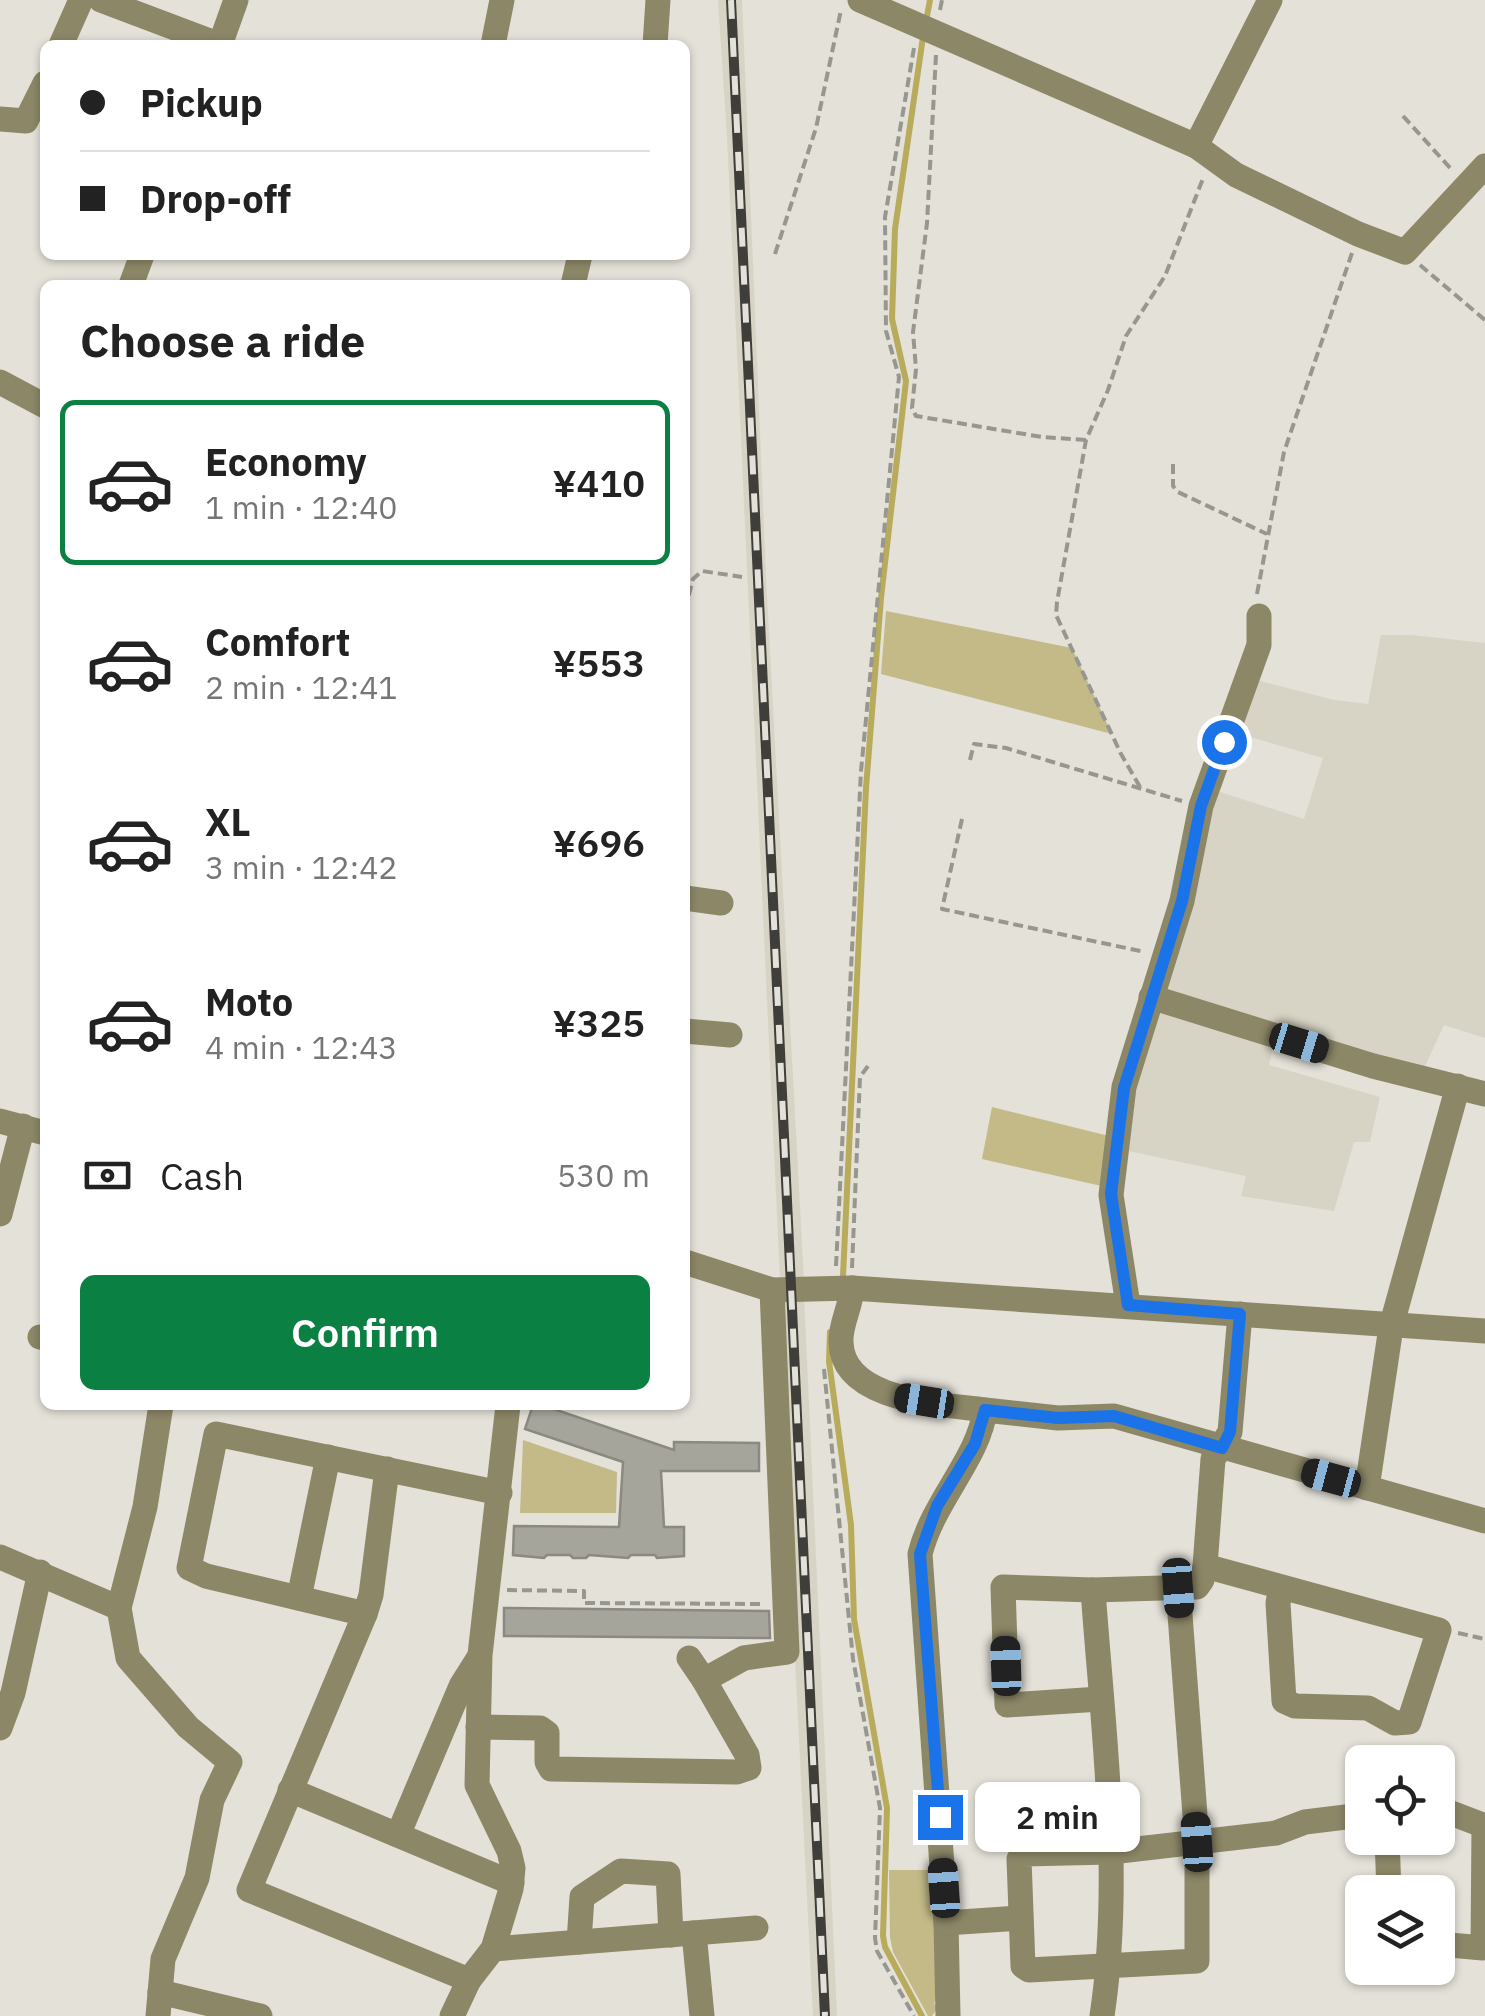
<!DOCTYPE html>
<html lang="en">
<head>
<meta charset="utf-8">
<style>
  body { margin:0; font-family:"IBM Plex Sans",sans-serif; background:#f6f6f6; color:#222; height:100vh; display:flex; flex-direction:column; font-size:38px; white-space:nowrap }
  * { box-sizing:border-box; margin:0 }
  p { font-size:32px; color:#767676 }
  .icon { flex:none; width:55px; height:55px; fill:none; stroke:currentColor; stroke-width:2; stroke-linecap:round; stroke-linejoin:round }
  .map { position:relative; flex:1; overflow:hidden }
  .panel { position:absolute; left:40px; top:280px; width:650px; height:1130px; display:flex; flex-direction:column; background:#fff; border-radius:15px; box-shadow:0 2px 8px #0004 }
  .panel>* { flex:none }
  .hud { position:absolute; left:40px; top:40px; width:650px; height:220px; border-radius:15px; box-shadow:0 2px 8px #0004; display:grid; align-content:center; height:220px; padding:0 40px; background:#fff }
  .controls { position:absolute; left:1345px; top:1745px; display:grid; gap:20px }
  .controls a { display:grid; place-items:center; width:110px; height:110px; border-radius:15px; background:#fff; box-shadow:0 2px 8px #0004; font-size:50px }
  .end { position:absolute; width:45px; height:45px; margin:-22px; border:12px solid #1a73e8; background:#fff; box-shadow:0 0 0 5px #fff }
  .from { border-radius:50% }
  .bubble { position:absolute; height:70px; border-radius:15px; background:#fff; box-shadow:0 2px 8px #0004; font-size:32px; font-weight:600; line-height:70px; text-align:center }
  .car { position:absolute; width:30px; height:60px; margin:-30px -15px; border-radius:12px; box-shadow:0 0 8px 2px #0007; background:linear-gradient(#222 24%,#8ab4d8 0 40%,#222 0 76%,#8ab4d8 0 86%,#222 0) }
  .hud b { display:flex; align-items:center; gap:35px; height:95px; font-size:38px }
  .hud b+b { border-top:2px solid #e0e0e0 }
  .hud i { width:25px; height:25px; background:#222 }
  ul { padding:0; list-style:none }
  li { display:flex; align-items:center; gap:30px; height:165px; margin:0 20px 15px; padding:0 20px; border:5px solid transparent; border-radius:15px }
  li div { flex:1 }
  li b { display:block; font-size:38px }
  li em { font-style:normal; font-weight:600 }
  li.current { border-color:#0b8043 }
  li>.icon { width:90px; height:90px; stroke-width:1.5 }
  h2 { padding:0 40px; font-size:45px; line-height:120px }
  .pay { display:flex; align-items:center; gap:25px; height:110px; padding:0 40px; font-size:38px }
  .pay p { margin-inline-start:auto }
  .button { display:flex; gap:20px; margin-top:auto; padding:20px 40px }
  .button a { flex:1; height:115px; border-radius:15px; background:#0b8043; color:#fff; font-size:40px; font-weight:600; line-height:115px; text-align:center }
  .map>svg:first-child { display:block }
  .built { fill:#d7d4c5 }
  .green { fill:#c3ba87 }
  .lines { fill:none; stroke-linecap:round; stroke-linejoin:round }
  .stream { stroke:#b9ab5c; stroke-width:6 }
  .building { fill:#a6a59c; stroke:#8b8981; stroke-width:2.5 }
  .path { stroke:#989690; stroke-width:4; stroke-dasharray:10 5; stroke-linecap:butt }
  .minor { stroke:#8c8767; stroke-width:25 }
  .rail-casing { stroke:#3f3e3a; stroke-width:10 }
  .rail { stroke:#e3e1d8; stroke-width:6; stroke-dasharray:19; stroke-linecap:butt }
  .route { stroke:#1a73e8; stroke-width:12 }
</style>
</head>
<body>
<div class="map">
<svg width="1485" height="2016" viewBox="0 0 1485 2016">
  <rect width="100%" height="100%" fill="#e3e1d8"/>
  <g class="built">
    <polygon points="718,0 742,0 766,577 804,1281 780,1280 727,136"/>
    <polygon points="1381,635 1411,635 1485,643 1485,1038 1444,1025 1423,1070 1277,1029 1269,1065 1380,1097 1370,1142 1354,1142 1334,1211 1241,1196 1246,1176 1119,1149 1211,789 1304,819 1323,758 1233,732 1252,679 1334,700 1368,704"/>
    <polygon points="783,1295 804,1295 837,2016 813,2016 795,1660"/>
  </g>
  <g class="green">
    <polygon points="886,611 1072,648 1112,734 881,674"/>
    <polygon points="992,1107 1109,1136 1106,1187 982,1159"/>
    <polygon points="523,1440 617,1472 616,1513 520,1513"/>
    <polygon points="889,1870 937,1870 937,1994 934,2004 939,2006 932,2016 928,2016 893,1952 890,1937"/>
  </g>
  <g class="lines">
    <g class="stream">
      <polyline points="927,16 930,0"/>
      <polyline points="843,1276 866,788 881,598 906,381 892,319 895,229 923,37"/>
      <polyline points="830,1332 829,1361 851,1525 854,1619 887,1808 883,1936 885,1947 922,2016"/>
    </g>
  </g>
  <g class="building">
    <polygon points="533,1405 542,1405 674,1450 674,1442 759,1443 759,1471 661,1471 664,1527 684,1527 684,1556 657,1558 655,1555 631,1555 628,1558 589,1555 586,1558 573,1558 570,1555 547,1555 544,1558 513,1555 514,1526 619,1527 623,1462 525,1429"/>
    <polygon points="504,1608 769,1611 770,1638 504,1636"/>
  </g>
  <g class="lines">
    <g class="path">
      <polyline points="940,10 942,0"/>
      <polyline points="936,55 927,223 913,332 916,369 912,408 916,416 1042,437 1086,440"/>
      <polyline points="1403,116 1452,170"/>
      <polyline points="775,254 816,128 841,10"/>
      <polyline points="1420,265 1485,320"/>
      <polyline points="1173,464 1173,486 1178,492 1267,534"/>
      <polyline points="1257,594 1284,452 1352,253"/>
      <polyline points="685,610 693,579 702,571 742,577"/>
      <polyline points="970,760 974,744 1006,748 1182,801"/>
      <polyline points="1140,787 1121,754 1056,615 1057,602 1086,440 1108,390 1126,336 1165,276 1204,176"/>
      <polyline points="962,819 942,909 1145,952"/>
      <polyline points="836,1266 861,771 899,377 886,331 885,217 914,48"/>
      <polyline points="852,1268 860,1077 868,1066"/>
      <polyline points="824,1369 853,1659 880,1808 875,1938 877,1951 914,2016"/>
      <polyline points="507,1590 584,1591 584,1603 765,1604"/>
      <polyline points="1458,1633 1485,1639"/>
    </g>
    <g class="minor">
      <polyline points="101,0 220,45"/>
      <polyline points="860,0 1196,146 1236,175 1358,234 1405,252 1485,166"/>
      <polyline points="61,45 81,0"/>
      <polyline points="220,45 236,0"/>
      <polyline points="493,45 502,0"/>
      <polyline points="655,45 658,0"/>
      <polyline points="0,119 26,121 45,83"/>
      <polyline points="1196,146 1270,0"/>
      <polyline points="131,285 142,255"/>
      <polyline points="573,285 580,255"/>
      <polyline points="0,382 45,406"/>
      <polyline points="685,898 721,903"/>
      <polyline points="1151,997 1373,1066 1485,1094"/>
      <polyline points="685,1031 730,1035"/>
      <polyline points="0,1121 45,1133"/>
      <polyline points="0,1214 23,1126"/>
      <polyline points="685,1262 772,1290 852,1288 1485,1331"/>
      <path d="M852 1288C851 1307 840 1324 841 1342 842 1402 943 1404 985 1410 979 1458 933 1501 920 1554L946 1923 948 2016"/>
      <polyline points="1128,1305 1111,1195 1124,1087 1182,901 1201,806 1259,645 1259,616"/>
      <polyline points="40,1337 45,1338"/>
      <polyline points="985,1410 1058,1418 1114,1416 1485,1521"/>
      <polyline points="387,1469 371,1595 365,1614 249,1890 469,1980"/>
      <polyline points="1367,1488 1391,1327 1458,1086"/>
      <polyline points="0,1557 119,1608"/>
      <polyline points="1205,1566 1439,1630 1409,1722 1395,1723 1368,1708 1295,1706 1284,1701 1278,1603 1281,1587"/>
      <polyline points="1178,1588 1197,1842 1197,1961 1029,1970 1023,1966 1019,1859 1024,1854 1111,1852 1276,1833 1305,1822 1362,1815"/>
      <path d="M1093 1590C1103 1731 1123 1876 1102 2016"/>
      <polyline points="299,1598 328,1457"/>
      <polyline points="365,1614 206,1576 189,1568 216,1434 500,1493"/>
      <polyline points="689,1658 704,1680"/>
      <polyline points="1100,1699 1007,1705 1003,1587 1093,1590 1197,1587 1202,1580 1205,1566 1213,1459 1230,1432 1240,1314"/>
      <polyline points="478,1727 540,1728 547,1733 547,1762 551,1769 737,1772 749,1768 747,1755 704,1680 744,1658 787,1652 772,1290"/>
      <polyline points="0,1728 13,1693 40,1572"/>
      <polyline points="290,1790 512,1883"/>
      <polyline points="1438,1808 1485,1826"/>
      <polyline points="398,1835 461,1686 478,1659"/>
      <polyline points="1387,1838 1389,1892"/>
      <polyline points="946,1923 1020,1918"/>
      <polyline points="694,1933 702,2016"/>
      <polyline points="579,1942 582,1897 621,1871 668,1874 671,1935"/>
      <polyline points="1438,1944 1483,1948 1484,1826"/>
      <polyline points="493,1949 756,1928"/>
      <polyline points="160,1992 260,2016"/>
      <polyline points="158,2016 163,1959 197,1878 212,1800 230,1762 188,1727 128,1658 119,1608 145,1507 161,1405"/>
      <polyline points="452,2016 469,1980 493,1949 511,1889 513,1868 509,1851 477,1785 480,1655 508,1405"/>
    </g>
    <defs>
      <polyline id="rail" points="731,0 825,2016"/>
    </defs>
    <use href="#rail" class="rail-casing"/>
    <use href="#rail" class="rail"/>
  </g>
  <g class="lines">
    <polyline class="route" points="940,1817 920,1554 937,1506 975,1444 985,1410 1058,1418 1114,1416 1222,1448 1230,1432 1240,1314 1128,1305 1111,1194 1124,1088 1182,901 1201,806 1224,742"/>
  </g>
</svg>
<div class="controls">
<a><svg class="icon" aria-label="locate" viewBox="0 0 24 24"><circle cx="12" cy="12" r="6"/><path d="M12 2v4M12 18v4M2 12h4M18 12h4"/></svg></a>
<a><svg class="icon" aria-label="layers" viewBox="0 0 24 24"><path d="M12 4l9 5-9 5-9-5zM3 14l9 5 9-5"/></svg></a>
</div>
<i class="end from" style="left:1224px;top:742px"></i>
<i class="end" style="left:940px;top:1817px"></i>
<div class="bubble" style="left:975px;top:1782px;width:165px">2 min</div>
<i class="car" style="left:1299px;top:1043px;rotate:107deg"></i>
<i class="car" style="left:924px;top:1401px;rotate:279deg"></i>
<i class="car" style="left:1331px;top:1478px;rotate:285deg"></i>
<i class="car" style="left:1178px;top:1588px;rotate:176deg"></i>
<i class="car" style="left:1006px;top:1666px;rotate:358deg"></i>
<i class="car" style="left:1197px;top:1842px;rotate:356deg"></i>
<i class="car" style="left:944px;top:1888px;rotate:356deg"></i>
<div class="hud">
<b><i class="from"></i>Pickup</b>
<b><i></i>Drop-off</b>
</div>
<section class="panel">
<h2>Choose a ride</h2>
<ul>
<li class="current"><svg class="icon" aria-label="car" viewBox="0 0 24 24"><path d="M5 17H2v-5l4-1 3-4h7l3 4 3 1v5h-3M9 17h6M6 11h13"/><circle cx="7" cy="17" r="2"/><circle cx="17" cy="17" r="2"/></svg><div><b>Economy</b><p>1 min · 12:40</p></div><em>¥410</em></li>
<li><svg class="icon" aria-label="car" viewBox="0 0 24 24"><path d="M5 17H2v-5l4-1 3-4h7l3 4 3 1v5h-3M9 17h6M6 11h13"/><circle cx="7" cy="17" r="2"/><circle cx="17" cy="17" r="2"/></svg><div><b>Comfort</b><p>2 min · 12:41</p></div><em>¥553</em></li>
<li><svg class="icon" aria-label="car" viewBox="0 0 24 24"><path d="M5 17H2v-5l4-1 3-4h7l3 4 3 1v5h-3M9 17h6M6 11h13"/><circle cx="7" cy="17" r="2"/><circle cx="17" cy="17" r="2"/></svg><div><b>XL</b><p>3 min · 12:42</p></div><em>¥696</em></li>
<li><svg class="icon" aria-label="car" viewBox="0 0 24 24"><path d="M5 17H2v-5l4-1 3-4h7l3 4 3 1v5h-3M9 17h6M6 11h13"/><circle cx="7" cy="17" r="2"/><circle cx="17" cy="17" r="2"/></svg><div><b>Moto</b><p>4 min · 12:43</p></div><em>¥325</em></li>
</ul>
<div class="pay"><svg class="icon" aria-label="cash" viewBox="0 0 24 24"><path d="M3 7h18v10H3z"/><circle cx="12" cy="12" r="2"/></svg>Cash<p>530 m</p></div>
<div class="button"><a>Confirm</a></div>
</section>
</div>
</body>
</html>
